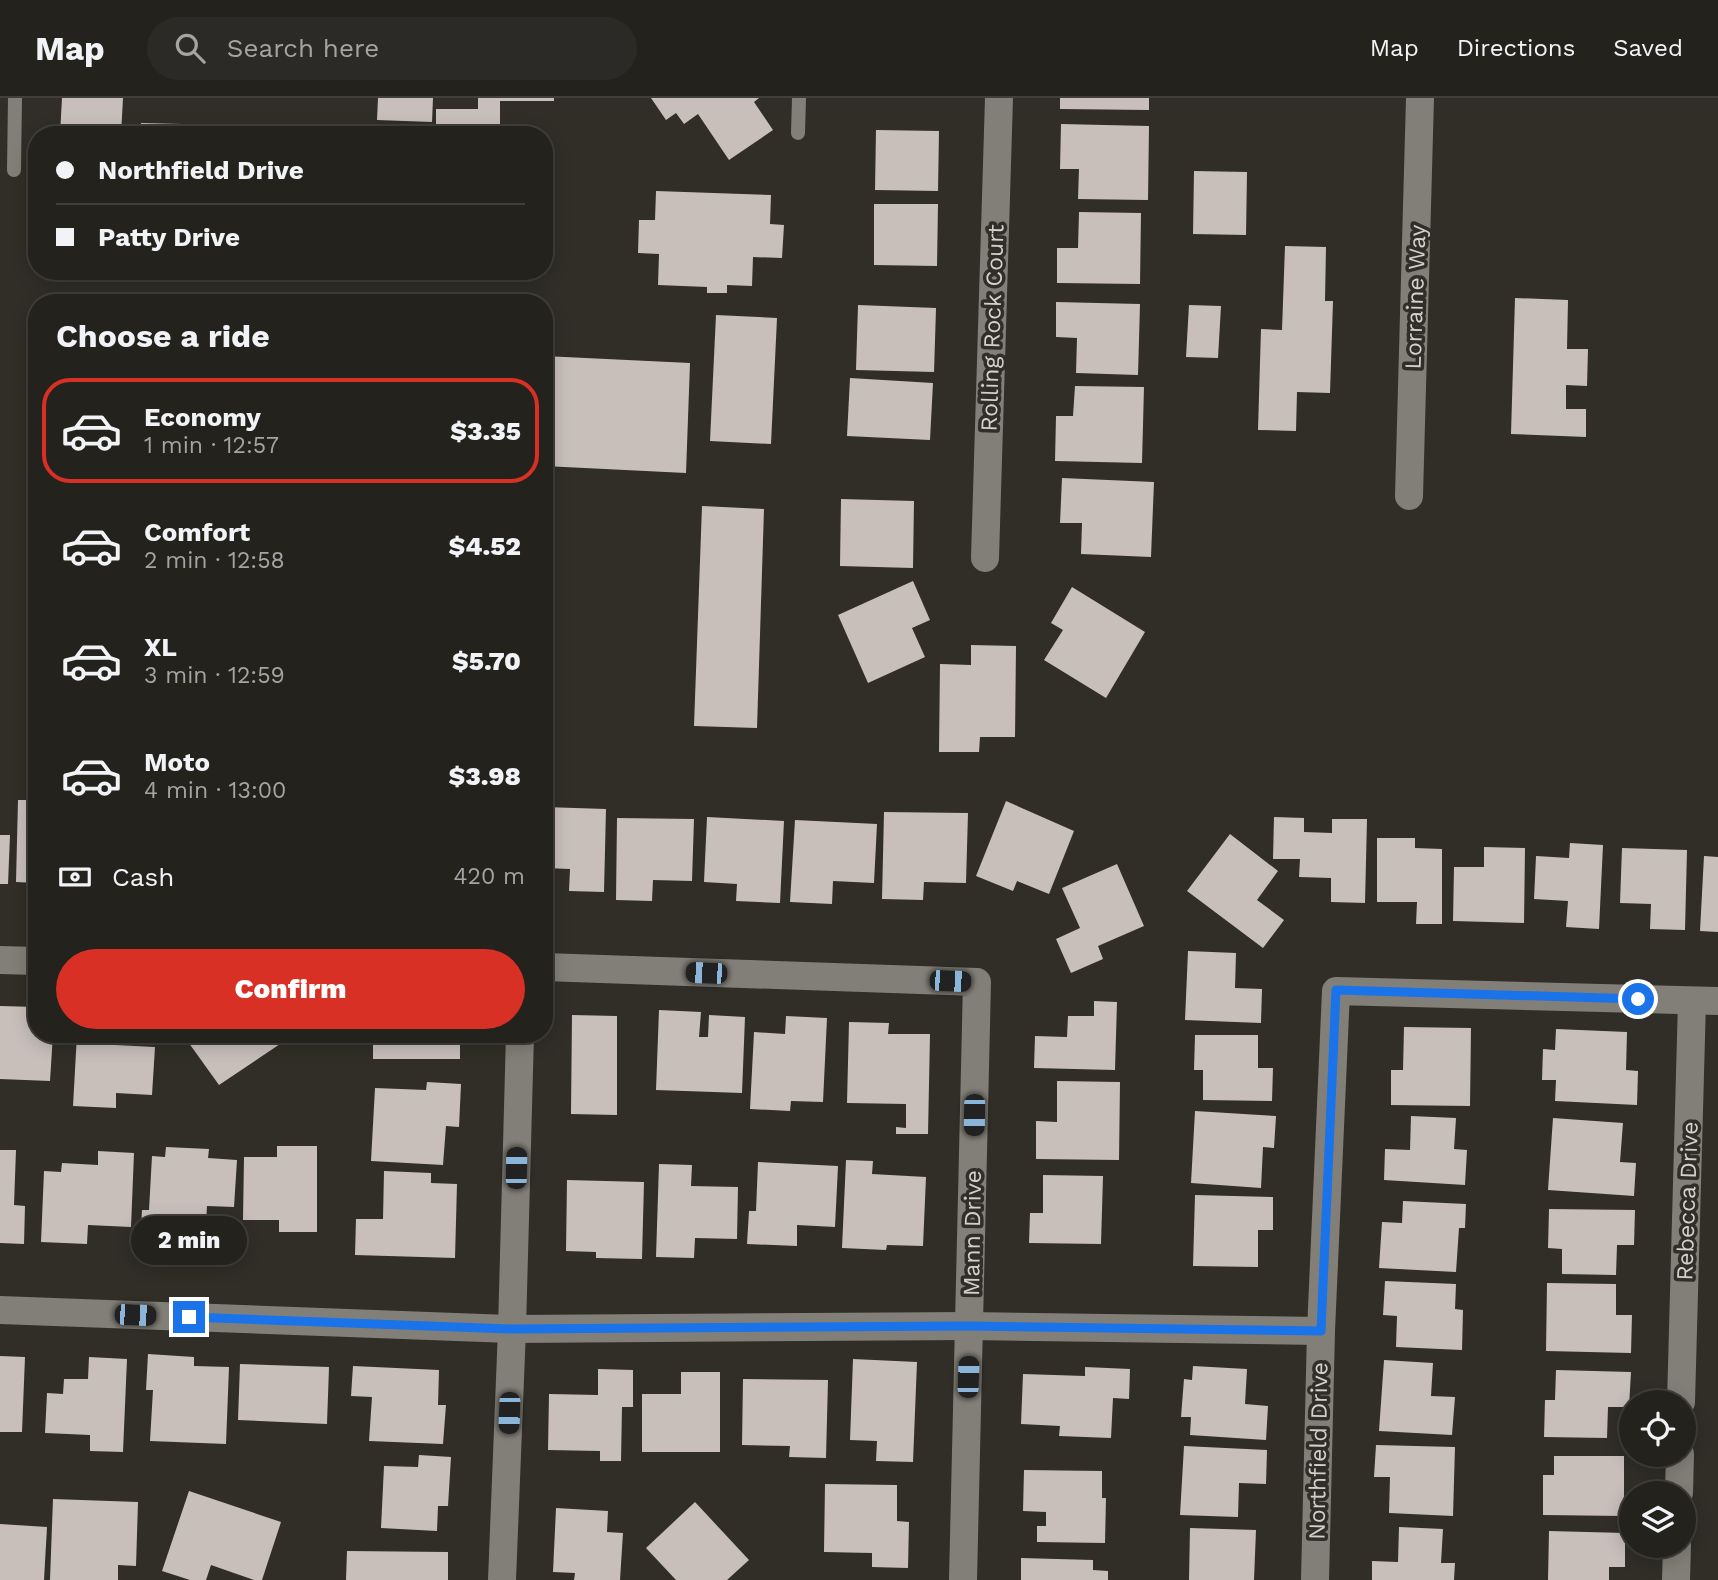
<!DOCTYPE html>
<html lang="en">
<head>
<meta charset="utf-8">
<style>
  body { margin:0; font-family:"Work Sans",sans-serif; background:#2c2a26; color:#f1f3f6; height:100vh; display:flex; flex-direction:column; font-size:26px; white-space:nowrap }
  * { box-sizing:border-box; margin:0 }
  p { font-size:23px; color:#a3a4a4 }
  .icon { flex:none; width:38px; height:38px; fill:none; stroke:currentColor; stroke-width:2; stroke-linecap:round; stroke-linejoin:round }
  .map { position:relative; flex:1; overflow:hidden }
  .panel { position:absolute; left:28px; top:196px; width:525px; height:749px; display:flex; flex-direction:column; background:#24221d; border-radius:28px; box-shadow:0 4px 18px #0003,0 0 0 2px #413f3b }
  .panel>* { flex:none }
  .hud { position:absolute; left:28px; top:28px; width:525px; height:154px; border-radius:28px; box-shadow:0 4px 18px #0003,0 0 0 2px #413f3b; display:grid; align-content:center; height:154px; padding:0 28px; background:#24221d }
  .tools { position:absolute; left:1619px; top:1292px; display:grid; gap:14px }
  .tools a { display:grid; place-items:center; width:77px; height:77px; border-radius:50%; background:#24221d; box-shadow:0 4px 18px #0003,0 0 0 2px #413f3b; font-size:35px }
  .end { position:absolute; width:32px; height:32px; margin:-16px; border:9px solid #1a73e8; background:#fff; box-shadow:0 0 0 4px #fff }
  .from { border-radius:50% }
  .bubble { position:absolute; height:49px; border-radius:24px; background:#24221d; box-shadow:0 4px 18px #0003,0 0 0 2px #413f3b; font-size:23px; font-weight:800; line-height:49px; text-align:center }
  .car { position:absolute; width:21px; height:42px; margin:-21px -10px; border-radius:9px; box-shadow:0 0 5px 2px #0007; background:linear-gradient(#222 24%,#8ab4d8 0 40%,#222 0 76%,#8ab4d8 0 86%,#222 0) }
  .hud b { display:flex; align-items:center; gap:24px; height:66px; font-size:26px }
  .hud b+b { border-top:2px solid #413f3b }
  .hud i { width:18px; height:18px; background:#f1f3f6 }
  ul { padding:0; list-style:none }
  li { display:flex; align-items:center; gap:21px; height:105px; margin:0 14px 10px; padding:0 14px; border:4px solid transparent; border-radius:28px }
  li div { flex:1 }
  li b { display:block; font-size:26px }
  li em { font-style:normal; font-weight:800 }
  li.selected { border-color:#d93025 }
  li>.icon { width:63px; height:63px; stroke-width:1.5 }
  h2 { padding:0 28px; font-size:32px; line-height:84px }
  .pay { display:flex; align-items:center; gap:18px; height:77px; padding:0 28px; font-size:26px }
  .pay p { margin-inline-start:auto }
  .button { display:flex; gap:14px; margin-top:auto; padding:14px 28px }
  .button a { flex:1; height:80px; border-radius:42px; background:#d93025; color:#fff; font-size:28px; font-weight:800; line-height:80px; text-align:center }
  header { display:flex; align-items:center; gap:42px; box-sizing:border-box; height:98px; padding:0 35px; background:#24221d; border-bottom:2px solid #413f3b }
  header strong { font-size:33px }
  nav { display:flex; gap:38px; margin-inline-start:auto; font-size:24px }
  .search { width:490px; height:63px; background:#2c2a26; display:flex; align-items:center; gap:18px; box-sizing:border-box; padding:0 24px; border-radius:38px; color:#a3a4a4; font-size:26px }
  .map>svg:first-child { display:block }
  .building { fill:#c8bfbb }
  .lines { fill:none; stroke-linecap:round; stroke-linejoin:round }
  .service { stroke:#827f78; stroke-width:14 }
  .minor { stroke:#827f78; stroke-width:28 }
  .route { stroke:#1a73e8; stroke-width:9 }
  .labels { text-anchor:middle; stroke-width:7; stroke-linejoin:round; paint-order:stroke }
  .street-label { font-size:23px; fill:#d3d1cd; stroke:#302e27 }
</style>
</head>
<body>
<header>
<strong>Map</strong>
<div class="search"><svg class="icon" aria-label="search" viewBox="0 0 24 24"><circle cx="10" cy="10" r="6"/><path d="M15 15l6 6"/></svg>Search here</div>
<nav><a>Map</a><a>Directions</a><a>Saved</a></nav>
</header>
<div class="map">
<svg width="1718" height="1482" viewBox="0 0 1718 1482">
  <rect width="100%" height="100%" fill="#302e27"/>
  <g class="building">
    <polygon points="62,0 123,0 121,37 60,37"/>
    <polygon points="378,0 433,0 432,24 377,22"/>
    <polygon points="478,0 554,0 554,3 500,3 500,37 436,37 436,11 478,11"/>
    <polygon points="651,0 759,0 754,4 773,32 729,62 698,16 684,26 676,15 666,22"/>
    <polygon points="1060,0 1149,0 1149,12 1060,11"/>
    <polygon points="141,25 267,28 267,37 141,37"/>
    <polygon points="1061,26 1149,28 1148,102 1078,101 1079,71 1060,71"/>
    <polygon points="876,32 939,33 938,93 875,92"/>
    <polygon points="1194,73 1247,74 1246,137 1193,136"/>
    <polygon points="656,93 771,97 770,126 784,127 782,160 753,159 752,188 727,187 727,195 707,195 707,189 658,187 659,156 638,155 639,122 655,122"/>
    <polygon points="874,106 938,106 937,168 874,167"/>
    <polygon points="1079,114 1141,115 1140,186 1057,185 1057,150 1078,150"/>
    <polygon points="1285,148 1326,149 1325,203 1333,203 1330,295 1297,294 1296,333 1258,332 1261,231 1282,232"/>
    <polygon points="425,195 486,197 486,205 425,205"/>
    <polygon points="1515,200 1568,202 1567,251 1588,251 1587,288 1566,287 1566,311 1586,311 1586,339 1511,336"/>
    <polygon points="1056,204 1140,206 1138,277 1076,275 1077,240 1056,239"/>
    <polygon points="858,207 936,210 934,274 856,272"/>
    <polygon points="1189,207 1221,208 1218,260 1186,259"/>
    <polygon points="716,217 777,220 771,346 710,343"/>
    <polygon points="32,239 37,239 37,300 31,300"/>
    <polygon points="544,258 690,265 686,375 544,368"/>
    <polygon points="850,280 933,285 930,342 847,338"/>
    <polygon points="1075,288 1144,289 1142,365 1055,363 1056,318 1073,318"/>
    <polygon points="1062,380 1154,384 1151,459 1081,456 1082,425 1060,425"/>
    <polygon points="841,401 914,403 913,470 840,468"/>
    <polygon points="702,408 764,411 757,630 694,628"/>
    <polygon points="913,483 930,522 912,530 925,559 868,585 838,517"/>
    <polygon points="1072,489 1145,534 1106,600 1044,562 1063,532 1051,525"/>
    <polygon points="971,547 1016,548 1015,639 980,639 979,654 939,654 940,566 971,567"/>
    <polygon points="18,702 37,702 37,785 16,784"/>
    <polygon points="1006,703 1074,733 1049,796 1017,783 1013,793 976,778"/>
    <polygon points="544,709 606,711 604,794 569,793 570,771 544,770"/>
    <polygon points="884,714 968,715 966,785 924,784 923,802 882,801"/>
    <polygon points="707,719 784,723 780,805 736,803 737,786 704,784"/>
    <polygon points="1274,719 1304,720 1304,734 1332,735 1332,721 1367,721 1365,805 1331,804 1331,780 1299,779 1300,761 1273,761"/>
    <polygon points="617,720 694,721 692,783 653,782 652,803 616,802"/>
    <polygon points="795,722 877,726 874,785 833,783 832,806 790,804"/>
    <polygon points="1230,736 1278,773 1257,802 1284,822 1263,850 1187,793"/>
    <polygon points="0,737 10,737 8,786 0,786"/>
    <polygon points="1377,740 1415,740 1415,750 1442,751 1442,826 1416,826 1417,804 1377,804"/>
    <polygon points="1570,745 1603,747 1599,831 1566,829 1568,803 1534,801 1536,758 1569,760"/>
    <polygon points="1484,749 1525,750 1524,825 1453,823 1454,769 1484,769"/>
    <polygon points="1622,750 1687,752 1685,832 1650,831 1651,806 1620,805"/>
    <polygon points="1704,758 1718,759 1718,834 1700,833"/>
    <polygon points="1117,766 1144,828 1098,848 1103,861 1071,875 1056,841 1080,830 1062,790"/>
    <polygon points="1188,853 1236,855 1235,890 1262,891 1261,925 1185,922"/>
    <polygon points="1094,903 1117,904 1115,972 1034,970 1035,938 1067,939 1068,918 1094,918"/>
    <polygon points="0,908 37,909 37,936 53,936 50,983 0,981"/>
    <polygon points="659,912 701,914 699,939 708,939 709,917 745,919 742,995 656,992"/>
    <polygon points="572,917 617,918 617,1017 571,1016"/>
    <polygon points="786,918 827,920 823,1004 791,1003 790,1013 750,1011 754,934 785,936"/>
    <polygon points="849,924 889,925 888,936 930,936 928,1036 896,1036 896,1029 906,1030 906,1006 847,1005"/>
    <polygon points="1404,929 1471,930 1470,1008 1391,1007 1391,972 1403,972"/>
    <polygon points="1556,931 1627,934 1626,972 1638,973 1637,1007 1555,1003 1556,982 1542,982 1543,951 1555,952"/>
    <polygon points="77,936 115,936 115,947 155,949 152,997 116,995 116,1010 73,1008"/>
    <polygon points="193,936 282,936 286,942 219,987 186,941"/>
    <rect x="373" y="936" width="87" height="25"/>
    <polygon points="1195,937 1258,937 1258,970 1273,970 1272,1003 1203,1002 1203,972 1194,972"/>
    <polygon points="1057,983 1120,984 1119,1062 1036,1061 1036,1023 1057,1024"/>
    <polygon points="427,984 461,986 459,1029 446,1028 443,1067 371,1063 375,990 426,992"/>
    <polygon points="1195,1013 1276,1018 1274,1050 1263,1049 1261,1090 1191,1085"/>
    <polygon points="1411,1018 1456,1020 1454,1051 1467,1052 1465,1087 1384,1082 1385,1051 1410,1052"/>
    <polygon points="1553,1020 1623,1025 1620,1064 1636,1065 1634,1098 1548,1092"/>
    <polygon points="277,1048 317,1048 317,1134 279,1134 279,1122 243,1122 244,1059 277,1059"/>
    <polygon points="166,1049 209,1051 208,1060 237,1062 234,1109 207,1108 206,1126 190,1125 189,1150 140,1148 142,1112 149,1112 152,1058 165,1059"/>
    <polygon points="0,1052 16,1052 14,1107 25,1108 24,1146 0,1145"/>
    <polygon points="98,1053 134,1055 131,1129 88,1127 87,1146 41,1144 44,1073 61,1074 62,1065 98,1067"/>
    <polygon points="846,1062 873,1063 872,1076 926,1079 923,1148 887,1147 886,1152 842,1150"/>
    <polygon points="758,1064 838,1068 835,1129 797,1127 797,1148 747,1146 749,1113 756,1113"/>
    <polygon points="659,1066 692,1067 691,1088 738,1089 737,1141 695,1140 694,1160 656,1159"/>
    <polygon points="384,1073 431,1075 431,1085 457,1086 455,1160 355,1157 356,1121 383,1121"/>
    <polygon points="1043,1077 1103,1078 1101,1146 1029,1145 1030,1115 1043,1115"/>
    <polygon points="567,1082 644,1084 642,1161 596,1160 596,1154 566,1153"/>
    <polygon points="1195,1097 1273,1099 1273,1132 1258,1132 1258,1169 1193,1168"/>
    <polygon points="1403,1103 1466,1106 1465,1130 1459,1130 1456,1174 1379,1170 1382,1124 1402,1125"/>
    <polygon points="1549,1111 1635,1112 1634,1147 1617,1147 1616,1177 1562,1176 1562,1151 1548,1150"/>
    <polygon points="1385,1183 1456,1186 1455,1211 1463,1212 1462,1252 1396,1249 1397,1218 1383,1217"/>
    <polygon points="1547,1185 1616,1186 1616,1217 1632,1217 1631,1255 1546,1253"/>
    <polygon points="148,1256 194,1259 194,1268 229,1269 226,1346 150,1343 153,1292 146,1292"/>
    <polygon points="0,1258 25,1259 22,1334 0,1334"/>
    <polygon points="89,1259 127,1261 123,1354 90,1353 90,1337 45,1335 47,1295 63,1296 64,1281 88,1281"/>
    <polygon points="853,1261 917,1264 913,1364 876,1363 877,1343 850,1342"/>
    <polygon points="1384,1262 1433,1265 1431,1298 1455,1299 1452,1337 1379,1333"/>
    <polygon points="240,1266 329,1269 327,1326 238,1322"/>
    <polygon points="353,1268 439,1272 438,1307 446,1307 443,1346 369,1343 372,1299 351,1298"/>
    <polygon points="1193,1268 1247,1271 1245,1306 1268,1308 1266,1342 1190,1337 1191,1319 1181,1319 1184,1281 1192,1282"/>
    <polygon points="1085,1269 1130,1271 1129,1301 1113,1300 1111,1340 1059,1338 1060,1328 1021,1326 1023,1276 1085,1278"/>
    <polygon points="598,1271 633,1272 633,1309 622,1309 621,1363 600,1363 600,1353 548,1352 549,1296 598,1297"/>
    <polygon points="1556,1272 1631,1274 1629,1309 1608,1309 1607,1340 1544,1339 1545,1302 1555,1302"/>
    <polygon points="681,1274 720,1274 720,1354 642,1354 642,1296 681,1296"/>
    <polygon points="743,1281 828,1282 826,1360 789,1359 790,1348 742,1347"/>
    <polygon points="1376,1347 1455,1349 1453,1418 1389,1415 1390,1379 1374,1379"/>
    <polygon points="1184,1348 1267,1352 1266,1386 1239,1385 1238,1419 1180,1417"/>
    <polygon points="419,1357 451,1359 448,1408 438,1408 437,1433 381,1430 384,1368 418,1369"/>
    <polygon points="1554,1358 1624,1358 1624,1418 1543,1417 1543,1377 1554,1377"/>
    <polygon points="1024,1372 1102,1373 1102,1400 1106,1400 1105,1445 1037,1444 1037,1428 1046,1428 1046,1414 1023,1413"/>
    <polygon points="825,1386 897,1387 897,1423 909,1424 908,1470 872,1469 872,1455 824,1454"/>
    <polygon points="189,1393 281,1424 262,1482 254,1482 211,1467 206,1482 190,1482 162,1473"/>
    <polygon points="53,1401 138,1404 136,1468 118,1467 118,1482 50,1482"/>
    <polygon points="695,1404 749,1462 727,1482 676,1482 646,1450"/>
    <polygon points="556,1410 608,1413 607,1434 623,1435 620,1482 574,1482 575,1475 553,1474"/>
    <polygon points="0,1426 47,1429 44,1482 0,1482"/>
    <polygon points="1399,1429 1443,1431 1441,1465 1455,1465 1454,1482 1372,1482 1372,1463 1398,1464"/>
    <polygon points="1190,1430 1256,1432 1254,1482 1189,1482"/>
    <polygon points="1549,1433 1625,1435 1625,1469 1609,1469 1609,1482 1548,1482"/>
    <polygon points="347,1453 448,1454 448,1482 346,1482"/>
    <polygon points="1021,1460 1093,1462 1093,1472 1108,1473 1108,1482 1021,1482"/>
  </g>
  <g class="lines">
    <g class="service">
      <polyline points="798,35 799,0"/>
      <polyline points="14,72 15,0"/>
    </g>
    <g class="minor">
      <polyline points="1409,398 1420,0"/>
      <polyline points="985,460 999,0"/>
      <polyline points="0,862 37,863"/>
      <polyline points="544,869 977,884 963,1482"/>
      <polyline points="0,1212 512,1231 970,1228 1321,1233"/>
      <polyline points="1681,1304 1692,903"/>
      <polyline points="1679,1395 1680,1356"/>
      <polyline points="502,1482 512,1231 520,936"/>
      <polyline points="1315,1482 1321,1233 1336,893 1718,903"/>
      <polyline points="1676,1482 1677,1447"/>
    </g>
  </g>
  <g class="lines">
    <polyline class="route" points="189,1219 512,1231 970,1228 1321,1233 1336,892 1638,901"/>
  </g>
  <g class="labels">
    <g class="street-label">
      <text transform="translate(1415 199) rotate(-88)" y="8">Lorraine Way</text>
      <text transform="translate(992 230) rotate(-88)" y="8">Rolling Rock Court</text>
      <text transform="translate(1687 1103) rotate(-88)" y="8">Rebecca Drive</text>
      <text transform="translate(972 1135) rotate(-89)" y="8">Mann Drive</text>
      <text transform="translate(1318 1353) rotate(-89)" y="8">Northfield Drive</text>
    </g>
  </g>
</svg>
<div class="tools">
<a><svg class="icon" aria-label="locate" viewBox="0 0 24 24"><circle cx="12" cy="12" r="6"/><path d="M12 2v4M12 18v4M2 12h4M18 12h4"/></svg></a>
<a><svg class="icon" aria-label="layers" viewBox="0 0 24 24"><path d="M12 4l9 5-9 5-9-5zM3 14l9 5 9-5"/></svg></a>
</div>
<i class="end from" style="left:1638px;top:901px"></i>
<i class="end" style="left:189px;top:1219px"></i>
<div class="bubble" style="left:131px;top:1118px;width:116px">2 min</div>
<i class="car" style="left:706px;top:875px;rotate:272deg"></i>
<i class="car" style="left:950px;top:883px;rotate:92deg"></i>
<i class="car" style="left:974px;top:1017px;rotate:181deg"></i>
<i class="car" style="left:516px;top:1070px;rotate:1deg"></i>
<i class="car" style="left:135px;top:1217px;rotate:92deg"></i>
<i class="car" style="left:968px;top:1279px;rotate:2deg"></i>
<i class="car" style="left:509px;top:1315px;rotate:182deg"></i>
<div class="hud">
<b><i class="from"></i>Northfield Drive</b>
<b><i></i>Patty Drive</b>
</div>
<section class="panel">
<h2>Choose a ride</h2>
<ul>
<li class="selected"><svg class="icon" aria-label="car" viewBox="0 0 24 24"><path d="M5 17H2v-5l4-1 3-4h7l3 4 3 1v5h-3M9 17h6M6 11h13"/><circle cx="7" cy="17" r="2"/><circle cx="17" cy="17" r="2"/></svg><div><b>Economy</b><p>1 min · 12:57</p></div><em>$3.35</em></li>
<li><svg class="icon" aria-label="car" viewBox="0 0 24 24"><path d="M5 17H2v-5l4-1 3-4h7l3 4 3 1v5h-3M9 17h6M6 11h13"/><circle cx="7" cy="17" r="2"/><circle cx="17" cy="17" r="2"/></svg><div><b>Comfort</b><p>2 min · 12:58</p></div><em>$4.52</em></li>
<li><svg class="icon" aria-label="car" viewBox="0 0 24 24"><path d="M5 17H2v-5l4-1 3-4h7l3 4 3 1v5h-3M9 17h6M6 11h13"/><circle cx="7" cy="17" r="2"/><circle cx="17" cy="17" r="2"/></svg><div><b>XL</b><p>3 min · 12:59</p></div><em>$5.70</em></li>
<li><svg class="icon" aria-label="car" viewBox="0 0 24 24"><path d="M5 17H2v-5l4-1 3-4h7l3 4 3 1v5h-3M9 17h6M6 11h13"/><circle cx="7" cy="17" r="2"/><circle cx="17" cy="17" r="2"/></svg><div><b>Moto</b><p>4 min · 13:00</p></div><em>$3.98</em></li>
</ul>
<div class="pay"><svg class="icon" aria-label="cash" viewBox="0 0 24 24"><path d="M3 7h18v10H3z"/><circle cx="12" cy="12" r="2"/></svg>Cash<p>420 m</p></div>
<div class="button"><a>Confirm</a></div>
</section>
</div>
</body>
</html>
